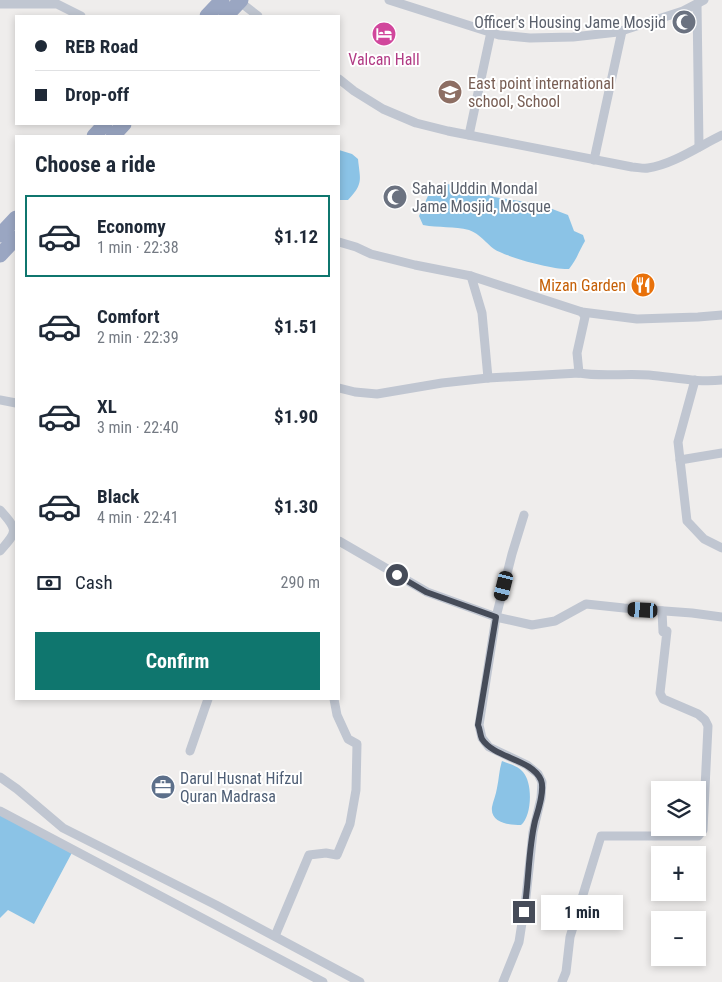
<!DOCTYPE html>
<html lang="en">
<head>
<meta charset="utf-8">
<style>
  body { margin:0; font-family:"Roboto Condensed",sans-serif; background:#f6f6f7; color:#1f2937; height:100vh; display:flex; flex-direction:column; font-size:19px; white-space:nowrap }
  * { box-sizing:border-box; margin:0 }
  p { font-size:16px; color:#747a83 }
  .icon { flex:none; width:28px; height:28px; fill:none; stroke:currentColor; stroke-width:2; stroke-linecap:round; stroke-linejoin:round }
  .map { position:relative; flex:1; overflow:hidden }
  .drawer { position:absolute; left:15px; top:135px; width:325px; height:565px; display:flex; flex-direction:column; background:#fff; border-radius:0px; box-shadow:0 2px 8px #0003 }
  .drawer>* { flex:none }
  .top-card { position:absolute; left:15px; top:15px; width:325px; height:110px; border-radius:0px; box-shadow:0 2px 8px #0003; display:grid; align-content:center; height:110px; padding:0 20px; background:#fff }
  .fabs { position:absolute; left:651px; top:781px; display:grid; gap:10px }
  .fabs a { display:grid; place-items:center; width:55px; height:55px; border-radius:0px; background:#fff; box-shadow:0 2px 8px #0003; font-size:25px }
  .end { position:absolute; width:22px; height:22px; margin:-11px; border:6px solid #464c59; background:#fff; box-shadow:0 0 0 2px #fff }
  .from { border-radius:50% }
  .bubble { position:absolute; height:35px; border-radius:0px; background:#fff; box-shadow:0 2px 8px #0003; font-size:16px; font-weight:700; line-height:35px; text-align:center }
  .car { position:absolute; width:15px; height:30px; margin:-15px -8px; border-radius:6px; box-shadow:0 0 4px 1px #0007; background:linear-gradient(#222 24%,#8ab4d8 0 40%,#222 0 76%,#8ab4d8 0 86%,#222 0) }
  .top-card b { display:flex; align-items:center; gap:18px; height:48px; font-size:19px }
  .top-card b+b { border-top:1px solid #e0e1e3 }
  .top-card i { width:12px; height:12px; background:#1f2937 }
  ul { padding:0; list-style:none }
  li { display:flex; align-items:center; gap:15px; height:82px; margin:0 10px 8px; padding:0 10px; border:2px solid transparent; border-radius:0px }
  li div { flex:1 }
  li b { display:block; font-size:19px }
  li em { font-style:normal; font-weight:700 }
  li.current { border-color:#0f766e }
  li>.icon { width:45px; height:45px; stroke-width:1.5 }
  h2 { padding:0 20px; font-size:22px; line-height:60px }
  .pay { display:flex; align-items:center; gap:12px; height:55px; padding:0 20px; font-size:19px }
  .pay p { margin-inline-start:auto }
  .action { display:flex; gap:10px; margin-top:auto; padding:10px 20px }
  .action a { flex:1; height:58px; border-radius:0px; background:#0f766e; color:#fff; font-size:20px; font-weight:700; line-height:58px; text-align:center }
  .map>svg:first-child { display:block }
  .water { fill:#8bc3e6 }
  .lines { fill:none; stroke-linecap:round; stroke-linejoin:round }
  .minor { stroke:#c0c6d1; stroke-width:9 }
  .trunk { stroke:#9aa6c2; stroke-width:15 }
  .route { stroke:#464c59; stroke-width:6 }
  .labels { text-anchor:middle; stroke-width:4; stroke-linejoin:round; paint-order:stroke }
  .worship-label { font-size:16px; fill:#5b616d; stroke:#fff; text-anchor:end }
  .hotel-label { font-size:16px; fill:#b23c85; stroke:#fff }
  .education-label { font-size:16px; fill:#785e54; stroke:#fff; text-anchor:start }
  .food-label { font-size:16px; fill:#c56008; stroke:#fff; text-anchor:end }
  .service-label { font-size:16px; fill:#4e5e75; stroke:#fff; text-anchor:start }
</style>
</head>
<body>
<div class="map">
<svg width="722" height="982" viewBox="0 0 722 982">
  <rect width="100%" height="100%" fill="#efedec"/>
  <g class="water">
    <path d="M339 150 352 154 358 159C360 180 364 183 348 200H339Z"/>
    <path d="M442 184 462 185 494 197 533 203 547 207 568 215 574 231 583 235 585 241C579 251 577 259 569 269 554 270 506 257 494 249 486 243 480 234 469 230 454 226 439 228 423 225L419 216 431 189Z"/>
    <path d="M502 761C509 764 518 766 523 772 533 783 532 816 521 825 509 825 490 823 492 807 493 801 496 795 497 788 499 779 499 770 502 761Z"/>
    <polygon points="0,807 75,847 34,924 8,910 0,918"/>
  </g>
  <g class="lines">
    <g class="minor">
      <polyline points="389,0 499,35 530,38 573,37 618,32 683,11 704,0"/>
      <polyline points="240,2 258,16"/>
      <polyline points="0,4 57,4 81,16"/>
      <polyline points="697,4 699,147"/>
      <path d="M339 79 354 91 383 109 416 123 448 131 632 167C637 167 643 169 648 168 672 165 701 145 722 135"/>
      <polyline points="469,135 491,32"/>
      <polyline points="594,160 622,31"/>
      <polyline points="339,242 356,247 371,254 415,265 471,276 582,312 637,319 698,317 722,315"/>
      <polyline points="471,276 482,313 488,378"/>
      <polyline points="579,373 577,353 585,317 582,312"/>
      <polyline points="695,380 678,442 687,521 704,539 722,548"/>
      <path d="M339 388 355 392 377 394 442 383 488 378 579 373C602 377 625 373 649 375 673 377 698 383 722 380"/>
      <polyline points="0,400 16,403"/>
      <polyline points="680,460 722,453"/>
      <path d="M0 510C18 530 18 531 0 551"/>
      <polyline points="339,541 427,592 496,617 532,625 555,621 586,604 624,608 692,613 722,617"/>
      <polyline points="190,751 208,699"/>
      <polyline points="0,777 17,789 63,828 216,905 360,982"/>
      <polyline points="0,811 323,982"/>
      <polyline points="275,936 309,855 326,853 337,855 350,824 356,790 357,744 348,739 337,715 334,699"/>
      <polyline points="503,982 519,942 526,897 533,832 541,798 542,782 538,774 527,765 489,747 482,738 479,725 496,617 512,554 524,515"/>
      <polyline points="562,982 566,972 570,937 601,836 698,836 703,830 708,726 705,720 698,714 663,699 660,693 667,631 663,632 662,611"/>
    </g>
    <g class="trunk">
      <polyline points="207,16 222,0"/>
      <polyline points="226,16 241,0"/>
      <polyline points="94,136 105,124"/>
      <polyline points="113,136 124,124"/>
      <polyline points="0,235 16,218"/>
      <polyline points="0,255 16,238"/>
    </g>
  </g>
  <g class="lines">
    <path class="route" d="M397 575 426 592 496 617 478 725C480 729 480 735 482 739 494 758 532 759 541 780 545 790 538 811 535 821 528 851 529 882 524 912"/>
  </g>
  <defs>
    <symbol id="mosque-disc" viewBox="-11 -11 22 22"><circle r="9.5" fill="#6b7280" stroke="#fff"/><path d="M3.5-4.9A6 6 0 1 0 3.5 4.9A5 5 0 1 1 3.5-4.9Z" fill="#fff"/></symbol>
    <symbol id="hotel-disc" viewBox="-11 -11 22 22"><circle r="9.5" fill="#d1479c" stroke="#fff"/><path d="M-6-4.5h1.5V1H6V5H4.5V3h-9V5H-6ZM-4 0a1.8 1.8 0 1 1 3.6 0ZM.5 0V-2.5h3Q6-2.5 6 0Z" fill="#fff"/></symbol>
    <symbol id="school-disc" viewBox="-11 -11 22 22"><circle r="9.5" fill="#8d6e63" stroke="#fff"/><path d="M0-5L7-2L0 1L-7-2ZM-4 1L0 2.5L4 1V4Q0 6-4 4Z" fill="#fff"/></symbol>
    <symbol id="restaurant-disc" viewBox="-11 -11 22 22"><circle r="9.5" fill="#e8710a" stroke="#fff"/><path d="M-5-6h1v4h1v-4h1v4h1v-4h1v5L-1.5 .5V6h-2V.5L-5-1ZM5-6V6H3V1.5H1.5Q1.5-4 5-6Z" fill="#fff"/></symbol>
    <symbol id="office-disc" viewBox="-11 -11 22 22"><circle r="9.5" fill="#5c6f8a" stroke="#fff"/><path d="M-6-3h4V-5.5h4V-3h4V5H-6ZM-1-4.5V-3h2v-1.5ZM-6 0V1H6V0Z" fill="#fff"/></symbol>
  </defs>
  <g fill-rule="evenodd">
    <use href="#mosque-disc" x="670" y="8" width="28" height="28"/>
    <use href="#hotel-disc" x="370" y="20" width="28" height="28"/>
    <use href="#school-disc" x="436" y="78" width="28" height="28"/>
    <use href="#mosque-disc" x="381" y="183" width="28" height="28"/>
    <use href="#restaurant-disc" x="629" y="271" width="28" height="28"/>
    <use href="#office-disc" x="149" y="773" width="28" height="28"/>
  </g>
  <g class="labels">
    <g class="worship-label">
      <text x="666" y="28">Officer's Housing Jame Mosjid</text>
      <text x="412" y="194" text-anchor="start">Sahaj Uddin Mondal<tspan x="412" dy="18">Jame Mosjid, Mosque</tspan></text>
    </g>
    <g class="hotel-label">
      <text x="384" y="65">Valcan Hall</text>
    </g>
    <g class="education-label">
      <text x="468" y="89">East point international<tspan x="468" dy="18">school, School</tspan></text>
    </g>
    <g class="food-label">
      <text x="626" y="291">Mizan Garden</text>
    </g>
    <g class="service-label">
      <text x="180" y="784">Darul Husnat Hifzul<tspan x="180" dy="18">Quran Madrasa</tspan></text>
    </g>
  </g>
</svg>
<div class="fabs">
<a><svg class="icon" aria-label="layers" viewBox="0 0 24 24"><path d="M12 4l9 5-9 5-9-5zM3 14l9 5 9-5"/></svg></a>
<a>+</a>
<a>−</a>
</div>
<i class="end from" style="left:397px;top:575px"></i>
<i class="end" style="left:524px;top:912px"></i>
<div class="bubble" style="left:541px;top:895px;width:82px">1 min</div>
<i class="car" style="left:504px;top:586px;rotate:194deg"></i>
<i class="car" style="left:643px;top:610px;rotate:273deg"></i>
<div class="top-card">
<b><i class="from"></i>REB Road</b>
<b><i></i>Drop-off</b>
</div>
<section class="drawer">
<h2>Choose a ride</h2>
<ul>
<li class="current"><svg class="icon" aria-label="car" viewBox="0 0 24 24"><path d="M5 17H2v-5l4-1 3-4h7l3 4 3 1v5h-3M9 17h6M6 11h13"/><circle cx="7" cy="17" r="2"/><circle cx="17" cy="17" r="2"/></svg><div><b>Economy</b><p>1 min · 22:38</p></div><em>$1.12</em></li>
<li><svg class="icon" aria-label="car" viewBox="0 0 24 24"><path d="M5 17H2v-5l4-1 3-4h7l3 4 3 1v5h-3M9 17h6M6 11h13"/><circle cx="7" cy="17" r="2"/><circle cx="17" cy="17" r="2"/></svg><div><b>Comfort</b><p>2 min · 22:39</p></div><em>$1.51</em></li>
<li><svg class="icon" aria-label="car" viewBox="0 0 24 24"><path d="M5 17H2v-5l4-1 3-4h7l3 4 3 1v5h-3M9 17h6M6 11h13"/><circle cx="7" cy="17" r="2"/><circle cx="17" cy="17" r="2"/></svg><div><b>XL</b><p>3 min · 22:40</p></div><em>$1.90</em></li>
<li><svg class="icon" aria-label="car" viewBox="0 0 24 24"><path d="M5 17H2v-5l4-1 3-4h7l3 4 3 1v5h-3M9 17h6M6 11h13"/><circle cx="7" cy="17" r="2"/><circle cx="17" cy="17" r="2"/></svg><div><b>Black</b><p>4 min · 22:41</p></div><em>$1.30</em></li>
</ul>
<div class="pay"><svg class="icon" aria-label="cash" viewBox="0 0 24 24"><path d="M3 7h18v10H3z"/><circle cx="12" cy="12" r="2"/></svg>Cash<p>290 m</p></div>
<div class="action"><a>Confirm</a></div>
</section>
</div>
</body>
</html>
